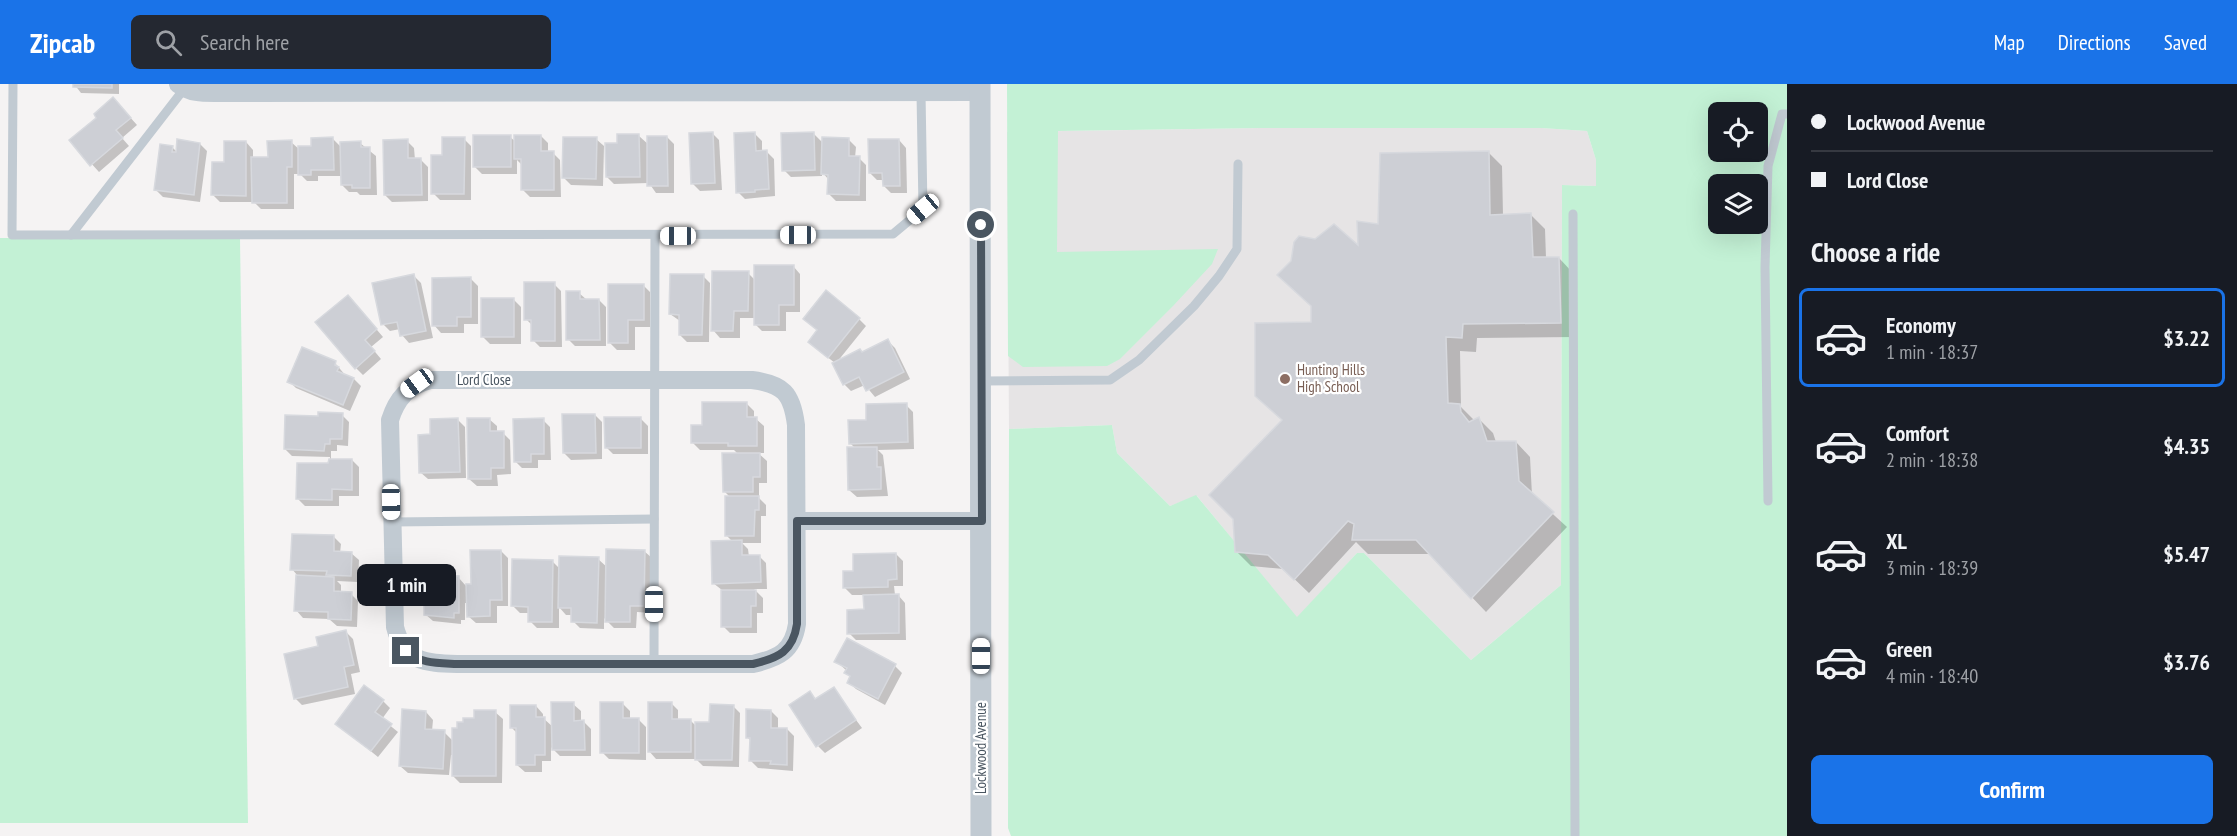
<!DOCTYPE html>
<html lang="en">
<head>
<meta charset="utf-8">
<style>
  body { margin:0; font-family:"PT Sans Narrow",sans-serif; background:#242831; color:#f1f3f6; height:100vh; display:flex; flex-direction:column; font-size:22px; white-space:nowrap }
  * { box-sizing:border-box; margin:0 }
  p { font-size:20px; color:#9ea1a6 }
  .icon { flex:none; width:33px; height:33px; fill:none; stroke:currentColor; stroke-width:2; stroke-linecap:round; stroke-linejoin:round }
  .map { position:relative; flex:1; overflow:hidden }
  .drawer { display:flex; flex-direction:column; background:#171b24; width:450px }
  .drawer>* { flex:none }
  .guide { display:grid; align-content:center; height:132px; padding:0 24px; background:#171b24 }
  .fabs { position:absolute; left:1708px; top:18px; display:grid; gap:12px }
  .fabs a { display:grid; place-items:center; width:60px; height:60px; border-radius:9px; background:#171b24; box-shadow:0 6px 24px #0002; font-size:30px }
  .end { position:absolute; width:27px; height:27px; margin:-14px; border:8px solid #4a5661; background:#fff; box-shadow:0 0 0 3px #fff }
  .from { border-radius:50% }
  .bubble { position:absolute; height:42px; border-radius:9px; background:#171b24; box-shadow:0 6px 24px #0002; font-size:20px; font-weight:800; line-height:42px; text-align:center }
  .car { position:absolute; width:18px; height:36px; margin:-18px -9px; border-radius:8px; box-shadow:0 0 4px 2px #0007; background:linear-gradient(#fff 24%,#345 0 40%,#fff 0 76%,#345 0 86%,#fff 0) }
  .guide b { display:flex; align-items:center; gap:21px; height:57px; font-size:22px }
  .guide b+b { border-top:2px solid #363941 }
  .guide i { width:15px; height:15px; background:#f1f3f6 }
  ul { padding:0; list-style:none }
  li { display:flex; align-items:center; gap:18px; height:99px; margin:0 12px 9px; padding:0 12px; border:3px solid transparent; border-radius:9px }
  li div { flex:1 }
  li b { display:block; font-size:22px }
  li em { font-style:normal; font-weight:800 }
  li.on { border-color:#1a73e8 }
  li>.icon { width:54px; height:54px; stroke-width:1.5 }
  h2 { padding:0 24px; font-size:27px; line-height:72px }
  .action { display:flex; gap:12px; margin-top:auto; padding:12px 24px }
  .action a { flex:1; height:69px; border-radius:9px; background:#1a73e8; color:#fff; font-size:24px; font-weight:800; line-height:69px; text-align:center }
  header { display:flex; align-items:center; gap:36px; box-sizing:border-box; height:84px; padding:0 30px; background:#1a73e8; color:#fff }
  header strong { font-size:28px }
  nav { display:flex; gap:33px; margin-inline-start:auto; font-size:21px }
  .search { width:420px; height:54px; background:#242831; display:flex; align-items:center; gap:15px; box-sizing:border-box; padding:0 21px; border-radius:9px; color:#9ea1a6; font-size:22px }
  main { display:flex; flex:1; min-height:0 }
  .map>svg:first-child { display:block }
  .education { fill:#e6e4e5 }
  .green { fill:#c3f1d5; fill-rule:evenodd }
  .shadow { fill:#0003 }
  .building { fill:#cdcfd5; stroke:#d7d9de; stroke-width:1.5 }
  .lines { fill:none; stroke-linecap:round; stroke-linejoin:round }
  .service { stroke:#c1cad2; stroke-width:9 }
  .minor { stroke:#c1cad2; stroke-width:18 }
  .tertiary { stroke:#c1cad2; stroke-width:21 }
  .route { stroke:#4a5661; stroke-width:8 }
  .education-dot { fill:#8d6e63; stroke:#fff; stroke-width:2 }
  .labels { text-anchor:middle; stroke-width:4.5; stroke-linejoin:round; paint-order:stroke }
  .education-label { font-size:15px; fill:#785e54; stroke:#fff; text-anchor:start }
  .street-label { font-size:15px; fill:#4a5661; stroke:#fff }
</style>
</head>
<body>
<header>
<strong>Zipcab</strong>
<div class="search"><svg class="icon" aria-label="search" viewBox="0 0 24 24"><circle cx="10" cy="10" r="6"/><path d="M15 15l6 6"/></svg>Search here</div>
<nav><a>Map</a><a>Directions</a><a>Saved</a></nav>
</header>
<main>
<div class="map">
<svg width="1787" height="752" viewBox="0 0 1787 752">
  <rect width="100%" height="100%" fill="#f5f3f3"/>
  <polygon class="education" points="1261,44 1541,44 1587,47 1596,76 1596,102 1562,101 1561,501 1471,576 1364,469 1357,469 1297,534 1197,412 1170,422 1117,369 1112,341 1009,345 1007,48"/>
  <g class="green">
    <path d="M1007 0H1787V752H1011L1008 744 1009 345 1112 341 1117 369 1170 422 1196 411 1297 533 1357 469H1364L1471 576 1561 501 1562 101 1596 102V76L1587 47 1541 44H1261L1058 47 1057 168 1218 165 1212 180 1173 222 1120 275 1107 282 1023 283 1008 272ZM1719 28H1758V68H1719ZM1719 100H1758V140H1719Z"/>
    <polygon points="0,154 240,154 248,739 0,739"/>
  </g>
  <g class="shadow">
    <polygon points="74,0 119,0 119,10 81,9"/>
    <polygon points="120,22 137,41 122,54 129,62 99,88 71,57"/>
    <polygon points="712,49 719,56 722,106 700,107 693,100"/>
    <polygon points="813,49 823,59 848,55 856,63 855,74 859,74 866,81 866,117 836,117 829,110 829,96 822,88 822,92 791,93 784,86"/>
    <polygon points="755,50 762,57 762,68 767,68 774,75 775,112 745,115 738,108"/>
    <polygon points="541,52 548,59 548,69 553,69 560,76 561,113 530,113 523,106 522,81 517,76 517,90 482,90 475,83 510,53 516,58"/>
    <polygon points="639,52 649,61 667,53 674,60 674,109 656,109 649,99 614,100 607,93 619,60"/>
    <polygon points="333,55 342,64 360,59 376,72 377,111 360,111 357,108 349,108 342,101 342,92 318,92 318,97 307,97 300,90 294,90 294,125 261,125 254,118 220,118 213,111 225,79 246,58 253,66 253,74 269,74 291,58 300,66"/>
    <polygon points="464,55 471,62 471,116 440,116 433,109 444,72"/>
    <polygon points="596,55 604,62 603,102 571,101 564,94"/>
    <polygon points="899,56 906,64 907,109 891,109 884,102 884,96 877,96 870,89"/>
    <polygon points="407,57 414,64 415,76 421,76 428,83 428,117 392,118 385,111"/>
    <polygon points="200,60 207,67 200,118 163,113 156,106 172,63 177,68"/>
    <polygon points="1488,68 1502,82 1503,132 1531,131 1545,145 1546,174 1559,174 1573,189 1574,253 1477,254 1476,268 1460,267 1461,323 1475,337 1479,335 1493,349 1496,358 1516,358 1530,373 1532,411 1567,443 1486,528 1431,470 1368,470 1356,458 1309,509 1284,485 1251,482 1237,468 1283,337 1271,326 1313,239 1360,164 1379,142"/>
    <polygon points="793,182 800,190 800,228 786,228 786,247 762,247 755,240 755,234 740,234 740,254 720,254 713,246 748,189 755,196"/>
    <polygon points="414,192 421,199 433,254 409,259 402,251 400,245 390,247 383,240"/>
    <polygon points="703,192 710,199 709,258 687,258 680,251 680,237 670,230"/>
    <polygon points="471,195 478,202 478,240 464,240 464,249 441,249 434,241"/>
    <polygon points="554,200 561,207 562,263 540,263 533,256 533,242 526,235"/>
    <polygon points="643,201 650,208 650,243 635,243 635,266 617,266 610,259"/>
    <polygon points="579,209 587,216 599,216 606,223 606,262 575,262 568,255"/>
    <polygon points="514,216 521,223 521,260 490,260 483,253"/>
    <polygon points="355,220 383,253 371,263 381,275 363,291 356,284"/>
    <polygon points="805,235 859,235 866,242 837,278 863,270 888,257 895,264 910,295 875,313 865,301 851,307 844,300 835,279 817,265 818,247"/>
    <polygon points="335,279 346,292 354,295 361,302 350,327 296,304 289,297"/>
    <polygon points="746,319 754,327 754,335 756,335 764,342 764,369 758,369 767,377 767,399 759,399 759,414 766,421 766,432 761,432 761,459 742,459 748,465 749,473 759,472 766,479 767,505 754,505 763,514 763,529 757,529 757,549 730,549 723,542 722,506 713,499 733,458 727,452 730,413 724,407 738,370 734,366 700,366 693,359 703,343"/>
    <polygon points="906,321 913,328 914,365 878,366 883,371 888,412 857,413 849,406 856,365 850,359"/>
    <polygon points="342,331 349,338 348,362 337,361 337,367 331,367 331,376 352,376 359,383 359,412 339,412 339,422 305,422 298,415 330,381 330,373 292,372 285,365 319,334"/>
    <polygon points="595,331 602,338 602,375 571,376 564,369"/>
    <polygon points="489,335 497,342 497,349 503,349 510,356 511,390 497,391 498,402 477,402 469,395"/>
    <polygon points="641,335 648,342 648,370 613,370 606,363"/>
    <polygon points="458,336 465,343 466,394 428,395 420,388 432,352"/>
    <polygon points="543,336 550,343 551,376 538,376 538,384 522,384 515,377"/>
    <polygon points="334,453 341,460 340,469 351,469 359,476 358,498 337,497 341,501 341,509 351,510 358,517 357,543 337,542 329,535 303,534 296,526 297,491 292,485"/>
    <polygon points="501,467 508,474 508,522 497,522 497,539 476,539 468,532 468,519 465,519 465,536 461,536 461,540 433,537 425,530 458,493 466,502 472,502"/>
    <polygon points="644,467 652,474 651,529 637,528 636,544 614,544 604,534 604,545 580,544 573,537 573,531 566,531 559,523 559,544 537,544 530,537 530,529 520,529 513,522 552,477 560,485 598,475 608,484"/>
    <polygon points="896,470 903,477 903,502 894,502 895,511 898,511 905,519 906,556 856,556 849,549 865,527 865,511 852,511 845,504 855,488"/>
    <polygon points="346,548 353,555 360,588 351,590 355,610 302,621 295,614 319,563"/>
    <polygon points="836,577 895,582 902,589 885,621 856,605 849,598 851,594 846,589 847,587"/>
    <polygon points="833,605 862,644 825,669 818,662 810,609 817,616"/>
    <polygon points="383,617 390,624 382,635 398,648 378,673 337,640"/>
    <polygon points="671,619 678,626 678,636 690,636 697,643 711,640 733,622 740,629 739,683 703,682 696,675 656,675 649,667"/>
    <polygon points="573,620 581,627 581,638 584,638 591,645 591,672 560,672 551,663 551,677 542,677 542,688 525,688 517,681 517,649 512,644 536,622 543,630 543,634 553,643"/>
    <polygon points="623,620 630,627 630,636 639,636 646,643 646,676 609,675 602,668"/>
    <polygon points="771,627 778,634 778,645 787,645 794,652 793,687 758,684 751,677 751,657 747,653"/>
    <polygon points="426,628 433,636 432,647 444,648 453,657 458,646 475,635 495,628 503,635 502,699 460,699 453,692 453,671 451,671 449,691 408,689 400,682"/>
  </g>
  <g class="building">
    <polygon points="73,0 112,0 112,4 73,3"/>
    <polygon points="113,13 131,34 116,46 123,54 90,82 69,56 96,34 94,30"/>
    <polygon points="713,48 715,99 691,100 689,49"/>
    <polygon points="755,48 756,67 767,66 769,105 755,106 755,108 736,109 734,49"/>
    <polygon points="814,48 815,86 782,87 781,49"/>
    <polygon points="617,50 639,50 640,93 606,93 605,59 617,59"/>
    <rect x="473" y="51" width="38" height="32"/>
    <polygon points="514,51 541,51 541,67 554,67 554,106 521,106 521,75 514,75"/>
    <polygon points="647,52 667,52 668,102 647,102"/>
    <polygon points="333,53 334,86 311,86 311,91 298,91 298,62 311,62 311,54"/>
    <polygon points="442,53 465,53 464,110 431,110 431,71 442,71"/>
    <polygon points="563,53 597,53 596,95 562,94"/>
    <polygon points="822,53 849,54 849,72 860,72 859,111 827,110 828,91 821,90"/>
    <polygon points="177,55 200,59 194,111 154,106 160,60 173,62 172,68 176,68"/>
    <polygon points="408,55 408,74 421,74 422,111 384,111 383,56"/>
    <polygon points="868,55 899,55 900,102 883,102 882,89 869,89"/>
    <polygon points="292,56 292,83 287,83 287,119 252,119 251,73 268,73 267,57"/>
    <polygon points="224,57 246,57 246,112 211,111 212,78 224,78"/>
    <polygon points="361,57 361,63 370,63 370,104 352,104 352,101 341,101 340,58"/>
    <polygon points="1489,67 1490,131 1531,129 1533,173 1559,173 1561,239 1463,240 1462,254 1446,253 1448,319 1460,320 1461,328 1469,338 1479,333 1487,357 1516,357 1519,397 1554,428 1471,515 1416,456 1352,456 1354,440 1348,437 1294,496 1268,471 1235,468 1233,435 1209,411 1282,336 1255,312 1255,239 1311,238 1311,222 1277,191 1291,177 1294,158 1299,152 1315,155 1334,140 1358,161 1357,137 1378,140 1380,69"/>
    <polygon points="754,181 794,181 794,221 779,221 779,241 754,241"/>
    <polygon points="712,187 749,187 748,227 734,227 733,247 711,247"/>
    <polygon points="414,190 426,247 400,252 397,238 381,241 372,199"/>
    <polygon points="670,190 704,190 702,251 679,251 679,231 669,230"/>
    <polygon points="471,193 471,233 457,233 457,242 432,242 432,194"/>
    <polygon points="524,198 555,198 555,257 531,257 531,236 524,236"/>
    <polygon points="608,200 644,200 644,236 628,236 628,259 608,259"/>
    <polygon points="826,206 860,234 828,274 808,258 817,246 803,235"/>
    <polygon points="566,207 580,207 580,215 599,215 600,256 566,256"/>
    <polygon points="348,211 377,245 365,256 375,267 355,285 315,238"/>
    <rect x="481" y="214" width="33" height="39"/>
    <polygon points="888,255 904,288 866,307 859,293 843,301 832,279 860,265 862,268"/>
    <polygon points="302,263 336,277 335,281 339,283 337,287 354,294 343,321 287,298"/>
    <polygon points="702,318 747,318 747,333 757,333 757,362 728,362 728,359 691,359 691,341 702,341"/>
    <polygon points="907,319 908,358 849,360 848,336 866,336 866,320"/>
    <polygon points="318,328 343,329 342,355 330,355 330,360 325,360 324,367 284,365 285,331 318,332"/>
    <polygon points="562,330 595,330 596,369 563,369"/>
    <polygon points="604,333 641,333 641,364 605,364"/>
    <polygon points="458,334 460,388 419,389 418,351 430,350 430,335"/>
    <polygon points="467,334 490,334 490,347 504,347 504,384 491,384 491,395 468,395"/>
    <polygon points="544,334 544,370 531,370 531,378 514,378 513,335"/>
    <polygon points="847,363 877,363 877,383 881,383 881,405 848,406"/>
    <polygon points="722,369 760,369 760,393 753,393 753,408 723,408"/>
    <polygon points="329,375 352,375 352,406 332,405 332,416 296,415 297,379 328,379"/>
    <polygon points="725,412 759,412 759,426 755,426 754,452 725,452"/>
    <polygon points="292,450 334,451 334,467 352,468 351,492 326,491 327,487 290,486"/>
    <polygon points="742,456 742,471 760,471 761,498 712,500 711,457"/>
    <polygon points="606,465 645,466 644,522 630,522 630,538 605,538"/>
    <polygon points="470,466 501,466 502,516 490,516 490,532 467,533 466,500 471,500"/>
    <polygon points="896,469 897,495 888,496 888,503 843,504 843,487 853,487 853,470"/>
    <polygon points="559,472 599,473 597,539 571,538 571,524 558,524"/>
    <polygon points="512,475 553,476 552,538 528,538 528,523 511,522"/>
    <polygon points="424,489 459,492 459,529 454,529 454,534 424,531"/>
    <polygon points="296,491 334,493 334,507 352,508 351,536 328,535 328,528 294,527"/>
    <polygon points="721,506 756,506 756,522 751,522 751,543 721,543"/>
    <polygon points="899,510 899,549 847,550 847,526 864,525 863,511"/>
    <polygon points="346,546 354,581 344,583 348,603 294,615 284,570 318,562 316,553"/>
    <polygon points="847,554 896,580 878,615 847,599 850,592 844,589 847,584 834,578"/>
    <polygon points="364,601 384,616 375,628 392,640 371,667 335,640"/>
    <polygon points="834,603 856,636 816,663 789,621 810,607 815,615"/>
    <polygon points="551,618 574,618 574,637 584,636 585,666 552,666"/>
    <polygon points="600,618 623,618 623,634 639,634 639,669 600,669"/>
    <polygon points="648,618 672,618 672,635 691,635 691,668 648,668"/>
    <polygon points="710,620 734,621 732,676 695,676 695,638 709,638"/>
    <polygon points="510,621 536,621 536,633 545,633 545,671 535,671 535,681 516,681 516,644 510,644"/>
    <polygon points="402,625 426,627 425,645 445,646 443,685 399,682"/>
    <polygon points="746,625 771,626 771,644 787,644 787,681 770,680 771,677 749,677 750,654 746,654"/>
    <polygon points="474,626 496,626 496,692 452,692 452,644 457,644 457,638 463,638 463,634 474,634"/>
  </g>
  <g class="lines">
    <g class="service">
      <polyline points="13,0 12,151 893,150 923,125 921,9"/>
      <polyline points="1573,130 1575,752"/>
      <polyline points="71,151 184,5"/>
      <polyline points="982,297 1110,296 1139,276 1194,222 1219,192 1237,165 1238,80"/>
      <polyline points="1768,417 1765,183 1768,82 1782,30 1787,30"/>
      <polyline points="392,438 654,435"/>
      <polyline points="654,580 655,152"/>
    </g>
    <g class="minor">
      <path d="M178 0C191 10 204 9 220 9L980 8"/>
      <path d="M430 296H752C783 300 792 309 796 341L797 540C793 567 779 574 753 580H457C425 579 404 578 395 543L390 336C397 314 408 302 430 296Z"/>
      <polyline points="797,437 982,437"/>
    </g>
    <polyline class="tertiary" points="980,0 981,752"/>
  </g>
  <g class="lines">
    <path class="route" d="M406 567C421 580 437 579 457 580H753C779 574 793 567 797 540V437H982L981 141"/>
  </g>
  <circle class="education-dot" cx="1285" cy="295" r="6"/>
  <g class="labels">
    <g class="education-label">
      <text x="1297" y="291">Hunting Hills<tspan x="1297" dy="17">High School</tspan></text>
    </g>
    <g class="street-label">
      <text x="484" y="301">Lord Close</text>
      <text transform="translate(981 664) rotate(-90)" y="5">Lockwood Avenue</text>
    </g>
  </g>
</svg>
<div class="fabs">
<a><svg class="icon" aria-label="locate" viewBox="0 0 24 24"><circle cx="12" cy="12" r="6"/><path d="M12 2v4M12 18v4M2 12h4M18 12h4"/></svg></a>
<a><svg class="icon" aria-label="layers" viewBox="0 0 24 24"><path d="M12 4l9 5-9 5-9-5zM3 14l9 5 9-5"/></svg></a>
</div>
<i class="end from" style="left:981px;top:141px"></i>
<i class="end" style="left:406px;top:567px"></i>
<div class="bubble" style="left:357px;top:480px;width:99px">1 min</div>
<i class="car" style="left:923px;top:125px;rotate:230deg"></i>
<i class="car" style="left:798px;top:151px;rotate:270deg"></i>
<i class="car" style="left:678px;top:152px;rotate:270deg"></i>
<i class="car" style="left:417px;top:299px;rotate:234deg"></i>
<i class="car" style="left:391px;top:418px;rotate:179deg"></i>
<i class="car" style="left:654px;top:520px;rotate:180deg"></i>
<i class="car" style="left:981px;top:572px;rotate:0deg"></i>
</div>
<section class="drawer">
<div class="guide">
<b><i class="from"></i>Lockwood Avenue</b>
<b><i></i>Lord Close</b>
</div>
<h2>Choose a ride</h2>
<ul>
<li class="on"><svg class="icon" aria-label="car" viewBox="0 0 24 24"><path d="M5 17H2v-5l4-1 3-4h7l3 4 3 1v5h-3M9 17h6M6 11h13"/><circle cx="7" cy="17" r="2"/><circle cx="17" cy="17" r="2"/></svg><div><b>Economy</b><p>1 min · 18:37</p></div><em>$3.22</em></li>
<li><svg class="icon" aria-label="car" viewBox="0 0 24 24"><path d="M5 17H2v-5l4-1 3-4h7l3 4 3 1v5h-3M9 17h6M6 11h13"/><circle cx="7" cy="17" r="2"/><circle cx="17" cy="17" r="2"/></svg><div><b>Comfort</b><p>2 min · 18:38</p></div><em>$4.35</em></li>
<li><svg class="icon" aria-label="car" viewBox="0 0 24 24"><path d="M5 17H2v-5l4-1 3-4h7l3 4 3 1v5h-3M9 17h6M6 11h13"/><circle cx="7" cy="17" r="2"/><circle cx="17" cy="17" r="2"/></svg><div><b>XL</b><p>3 min · 18:39</p></div><em>$5.47</em></li>
<li><svg class="icon" aria-label="car" viewBox="0 0 24 24"><path d="M5 17H2v-5l4-1 3-4h7l3 4 3 1v5h-3M9 17h6M6 11h13"/><circle cx="7" cy="17" r="2"/><circle cx="17" cy="17" r="2"/></svg><div><b>Green</b><p>4 min · 18:40</p></div><em>$3.76</em></li>
</ul>
<div class="action"><a>Confirm</a></div>
</section>
</main>
</body>
</html>
